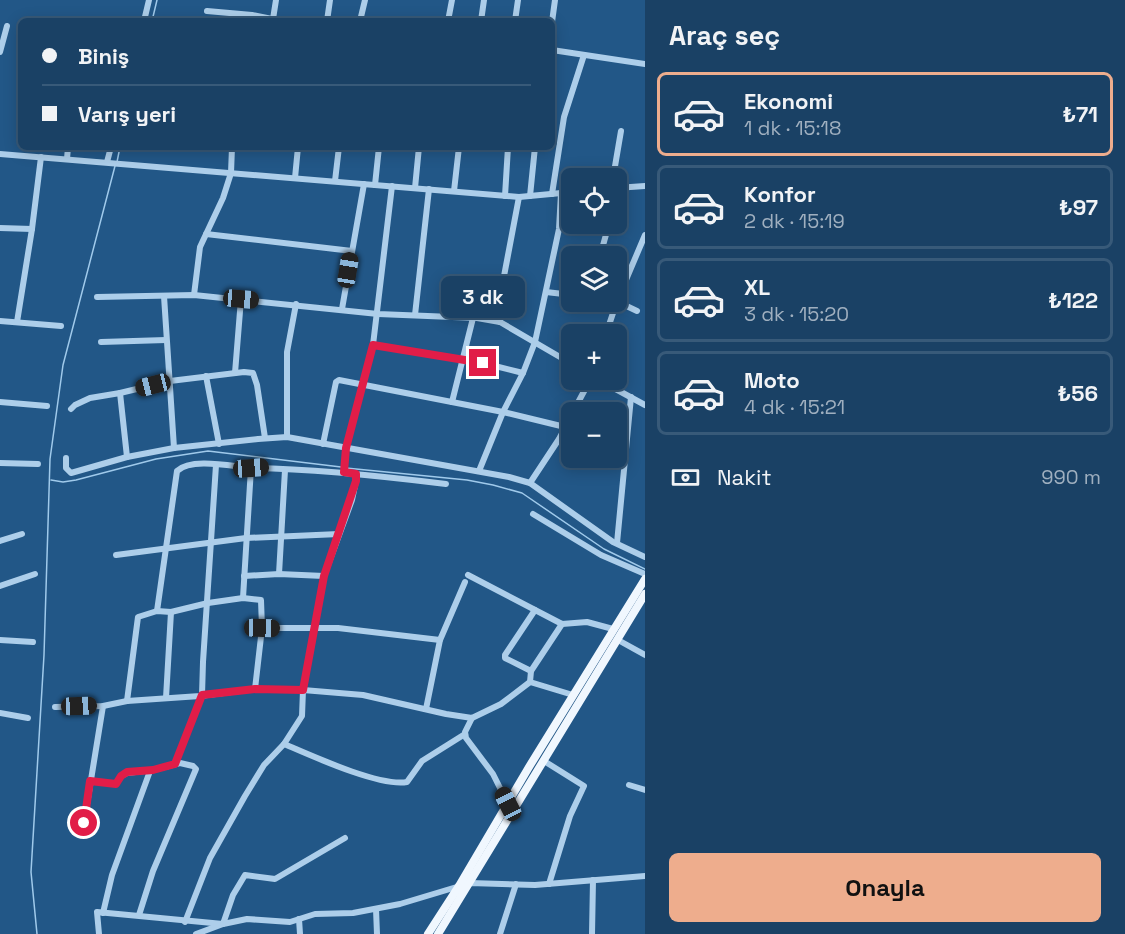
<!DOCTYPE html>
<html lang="tr">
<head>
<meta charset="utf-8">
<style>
  body { margin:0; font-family:"Space Grotesk",sans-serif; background:#274c6e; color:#f1f3f6; height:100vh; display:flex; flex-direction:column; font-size:22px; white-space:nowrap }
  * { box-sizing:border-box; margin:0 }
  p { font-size:20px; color:#9fafbf }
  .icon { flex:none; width:33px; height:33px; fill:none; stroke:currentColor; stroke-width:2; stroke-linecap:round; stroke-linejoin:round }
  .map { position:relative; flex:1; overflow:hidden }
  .sheet { display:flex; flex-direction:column; background:#1a4165; width:480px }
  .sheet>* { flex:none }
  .banner { position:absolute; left:18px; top:18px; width:537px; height:132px; border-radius:9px; box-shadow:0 3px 15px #0003,0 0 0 2px #385a79; display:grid; align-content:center; height:132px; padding:0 24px; background:#1a4165 }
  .fabs { position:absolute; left:561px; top:168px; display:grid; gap:12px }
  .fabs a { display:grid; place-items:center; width:66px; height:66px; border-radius:9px; background:#1a4165; box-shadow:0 3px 15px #0003,0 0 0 2px #385a79; font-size:30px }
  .end { position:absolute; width:27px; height:27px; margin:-14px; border:8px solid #e11d48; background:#fff; box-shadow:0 0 0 3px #fff }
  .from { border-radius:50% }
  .bubble { position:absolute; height:42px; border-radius:9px; background:#1a4165; box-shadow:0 3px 15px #0003,0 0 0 2px #385a79; font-size:20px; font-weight:700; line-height:42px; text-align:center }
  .car { position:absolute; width:18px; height:36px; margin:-18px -9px; border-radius:8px; box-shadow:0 0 4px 2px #0007; background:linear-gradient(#222 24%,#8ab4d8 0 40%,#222 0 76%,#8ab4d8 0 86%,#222 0) }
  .banner b { display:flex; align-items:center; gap:21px; height:57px; font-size:22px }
  .banner b+b { border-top:2px solid #385a79 }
  .banner i { width:15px; height:15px; background:#f1f3f6 }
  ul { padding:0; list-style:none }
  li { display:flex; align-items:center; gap:18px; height:84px; margin:0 12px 9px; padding:0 12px; border:3px solid #385a79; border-radius:9px }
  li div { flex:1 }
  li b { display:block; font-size:22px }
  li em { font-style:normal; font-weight:700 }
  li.current { border-color:#eead8d }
  li>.icon { width:54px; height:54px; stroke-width:1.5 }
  h2 { padding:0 24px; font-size:27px; line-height:72px }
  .pay { display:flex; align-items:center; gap:15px; height:66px; padding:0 24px; font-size:22px }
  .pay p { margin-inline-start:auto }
  .action { display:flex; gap:12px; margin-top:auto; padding:12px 24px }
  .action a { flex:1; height:69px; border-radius:9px; background:#eead8d; color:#111; font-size:24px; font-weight:700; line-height:69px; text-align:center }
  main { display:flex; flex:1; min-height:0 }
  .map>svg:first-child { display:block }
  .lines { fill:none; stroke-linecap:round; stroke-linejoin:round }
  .stream { stroke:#a0caeb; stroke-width:1.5 }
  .minor { stroke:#adceea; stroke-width:6 }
  .major { stroke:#f0f7fe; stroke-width:8 }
  .route { stroke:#e11d48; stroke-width:8 }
</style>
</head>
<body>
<main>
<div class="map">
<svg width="645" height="934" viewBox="0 0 645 934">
  <rect width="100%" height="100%" fill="#225787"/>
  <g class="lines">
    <g class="stream">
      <polyline points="152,21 157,0"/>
      <polyline points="117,162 120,147"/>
      <polyline points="346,468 467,480 493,485 522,493 604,549 645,569"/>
      <polyline points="51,480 63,482 76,480 156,459 208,451 341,467"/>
      <polyline points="37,934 31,872 44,655 50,459 63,365 115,166"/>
    </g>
    <g class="minor">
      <polyline points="207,11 252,15 282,21"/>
      <polyline points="273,19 276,0"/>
      <polyline points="144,21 149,0"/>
      <polyline points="327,21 330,0"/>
      <polyline points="360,21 365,0"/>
      <polyline points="448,21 452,0"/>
      <polyline points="481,21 484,0"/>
      <polyline points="515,21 518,0"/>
      <polyline points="552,22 555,0"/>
      <polyline points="552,50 645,64"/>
      <polyline points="0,52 7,26"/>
      <polyline points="0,154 519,197 572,192"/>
      <polyline points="67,159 68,147"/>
      <polyline points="107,162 111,147"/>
      <polyline points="295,178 298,147"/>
      <polyline points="613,178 621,131"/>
      <polyline points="335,181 339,147"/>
      <polyline points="375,185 379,147"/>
      <polyline points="415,188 419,147"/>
      <polyline points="616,188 645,186"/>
      <polyline points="454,191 459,147"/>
      <polyline points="552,194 564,117 584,55"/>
      <polyline points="505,196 508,147"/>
      <polyline points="530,196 535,147"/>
      <polyline points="616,203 622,188"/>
      <polyline points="0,228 32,229"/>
      <polyline points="206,234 352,251"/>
      <polyline points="600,256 609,224"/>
      <polyline points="546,292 572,295"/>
      <polyline points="194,295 200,247 223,198 231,173 232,147"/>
      <polyline points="164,296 174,448"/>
      <polyline points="97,297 194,295 378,314 477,318 500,322 572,364"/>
      <polyline points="616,301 637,311"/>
      <polyline points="342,309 364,184"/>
      <polyline points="415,315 429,189"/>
      <polyline points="0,321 61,326"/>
      <polyline points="17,322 32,229 41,157"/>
      <polyline points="500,322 501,292 519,197"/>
      <polyline points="606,334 617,301 645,235"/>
      <polyline points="101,342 166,340"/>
      <polyline points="373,345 483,363 523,373"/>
      <polyline points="235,373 241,299"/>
      <polyline points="206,376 219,444"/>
      <polyline points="599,380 645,405"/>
      <polyline points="120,393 127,457"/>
      <polyline points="0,402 47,406"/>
      <polyline points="452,402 473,318"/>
      <polyline points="71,409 75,405 90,398 120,393 170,381 244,372 253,373 257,385 265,438"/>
      <polyline points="573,412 590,380"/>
      <polyline points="287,437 287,352 296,304"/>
      <polyline points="323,444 336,382 339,380 503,412 565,427"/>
      <polyline points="66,458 66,468 71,473 127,457 174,448 258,439 287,437 509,477 530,483 613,542 645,557"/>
      <polyline points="0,463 38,464"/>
      <polyline points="479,471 503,412 523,373 535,342 559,229 561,193"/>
      <polyline points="344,472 346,448 373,345 392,186"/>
      <polyline points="530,483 559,439 572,415"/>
      <polyline points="533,514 601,555 645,574"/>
      <polyline points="0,541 22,534"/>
      <polyline points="617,543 631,397"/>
      <polyline points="116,555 246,538 339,534"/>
      <polyline points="279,574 285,470"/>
      <polyline points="468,575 562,624 587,622 613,629"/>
      <polyline points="244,576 279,574 324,576"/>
      <polyline points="0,586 35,574"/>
      <polyline points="243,598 251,468"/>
      <path d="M157 611 177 471C192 457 234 467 253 468 317 469 381 476 446 484"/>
      <polyline points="262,628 338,628 440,640"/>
      <polyline points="0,640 33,642"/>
      <polyline points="618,640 645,655"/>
      <polyline points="531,671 505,658 505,655 535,610"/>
      <polyline points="530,682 573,695"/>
      <polyline points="166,698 171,612"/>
      <polyline points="127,701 138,617 157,611 171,612 208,603 243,598 261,600 262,628 255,689"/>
      <polyline points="55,707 103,706 127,701 200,696 255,689 303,690 363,695 446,714 472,718 501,704 530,682 531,671 562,624"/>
      <polyline points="426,709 440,640 465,582"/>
      <polyline points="0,713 28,718"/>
      <polyline points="472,718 465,732 466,738 493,774 508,804"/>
      <path d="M284 744C312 756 380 787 407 782L422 761 465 734"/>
      <polyline points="544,761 584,786 570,816 549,884"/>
      <polyline points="175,764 202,695 203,662 216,465"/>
      <polyline points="90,781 116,784 121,776 127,773 153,770 180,763 193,766 196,769 153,871 139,915"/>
      <polyline points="629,785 645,790"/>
      <polyline points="84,823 103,706"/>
      <polyline points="376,909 377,934"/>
      <polyline points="103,913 112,875 150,771"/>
      <polyline points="299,919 300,934"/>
      <polyline points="185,922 210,858 245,796 264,765 284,744 302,716 303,690 324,576 352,500 356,481 356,474"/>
      <polyline points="99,934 97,912 223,924 233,895 245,875 275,879 345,838"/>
      <polyline points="196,934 223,924 247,919 290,922 315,914 353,913 400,904 470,883 535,885 645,876"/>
      <polyline points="500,934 516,884"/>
      <polyline points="592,934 593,880"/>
    </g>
    <g class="major">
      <polyline points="428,934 459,886 529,767 645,579"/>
      <polyline points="438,934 645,594"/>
    </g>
  </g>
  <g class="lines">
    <polyline class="route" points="84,823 90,781 116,784 121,776 127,772 153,770 175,764 202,695 255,689 303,690 324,576 356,481 356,474 344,472 346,448 373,345 483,363"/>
  </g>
</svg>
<div class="fabs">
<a><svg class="icon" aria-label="locate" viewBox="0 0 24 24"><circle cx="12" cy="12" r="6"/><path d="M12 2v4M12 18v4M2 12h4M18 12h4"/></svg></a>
<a><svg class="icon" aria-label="layers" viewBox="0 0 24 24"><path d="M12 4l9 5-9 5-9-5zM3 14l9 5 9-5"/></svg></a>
<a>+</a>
<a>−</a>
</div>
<i class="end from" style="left:84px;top:823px"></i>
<i class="end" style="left:483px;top:363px"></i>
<div class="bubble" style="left:441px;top:276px;width:84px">3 dk</div>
<i class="car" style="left:348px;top:270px;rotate:9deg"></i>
<i class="car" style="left:241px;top:299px;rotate:95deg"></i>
<i class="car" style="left:153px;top:385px;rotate:256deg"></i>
<i class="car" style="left:251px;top:468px;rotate:86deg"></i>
<i class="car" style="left:262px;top:628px;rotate:91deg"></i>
<i class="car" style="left:79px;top:706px;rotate:88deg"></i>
<i class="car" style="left:508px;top:804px;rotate:333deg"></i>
<div class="banner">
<b><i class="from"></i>Biniş</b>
<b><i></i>Varış yeri</b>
</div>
</div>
<section class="sheet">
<h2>Araç seç</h2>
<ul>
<li class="current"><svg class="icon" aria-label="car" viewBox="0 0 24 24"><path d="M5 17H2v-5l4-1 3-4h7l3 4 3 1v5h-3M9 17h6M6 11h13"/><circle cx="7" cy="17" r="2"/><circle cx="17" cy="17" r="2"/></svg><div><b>Ekonomi</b><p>1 dk · 15:18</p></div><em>₺71</em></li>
<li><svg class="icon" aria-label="car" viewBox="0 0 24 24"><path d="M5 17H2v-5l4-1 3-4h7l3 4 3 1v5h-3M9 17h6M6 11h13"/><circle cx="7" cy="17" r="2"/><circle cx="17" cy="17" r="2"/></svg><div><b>Konfor</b><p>2 dk · 15:19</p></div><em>₺97</em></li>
<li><svg class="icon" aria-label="car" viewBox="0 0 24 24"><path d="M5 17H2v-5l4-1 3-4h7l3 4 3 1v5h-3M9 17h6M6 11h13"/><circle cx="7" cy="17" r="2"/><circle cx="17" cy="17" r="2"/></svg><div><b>XL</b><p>3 dk · 15:20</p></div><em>₺122</em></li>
<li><svg class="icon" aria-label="car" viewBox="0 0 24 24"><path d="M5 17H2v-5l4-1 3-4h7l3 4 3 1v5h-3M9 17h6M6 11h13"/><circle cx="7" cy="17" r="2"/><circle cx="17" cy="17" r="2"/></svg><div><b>Moto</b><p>4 dk · 15:21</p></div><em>₺56</em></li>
</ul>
<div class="pay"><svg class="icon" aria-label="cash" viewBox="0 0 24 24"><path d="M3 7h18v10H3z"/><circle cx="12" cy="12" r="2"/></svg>Nakit<p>990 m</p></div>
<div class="action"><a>Onayla</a></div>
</section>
</main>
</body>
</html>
